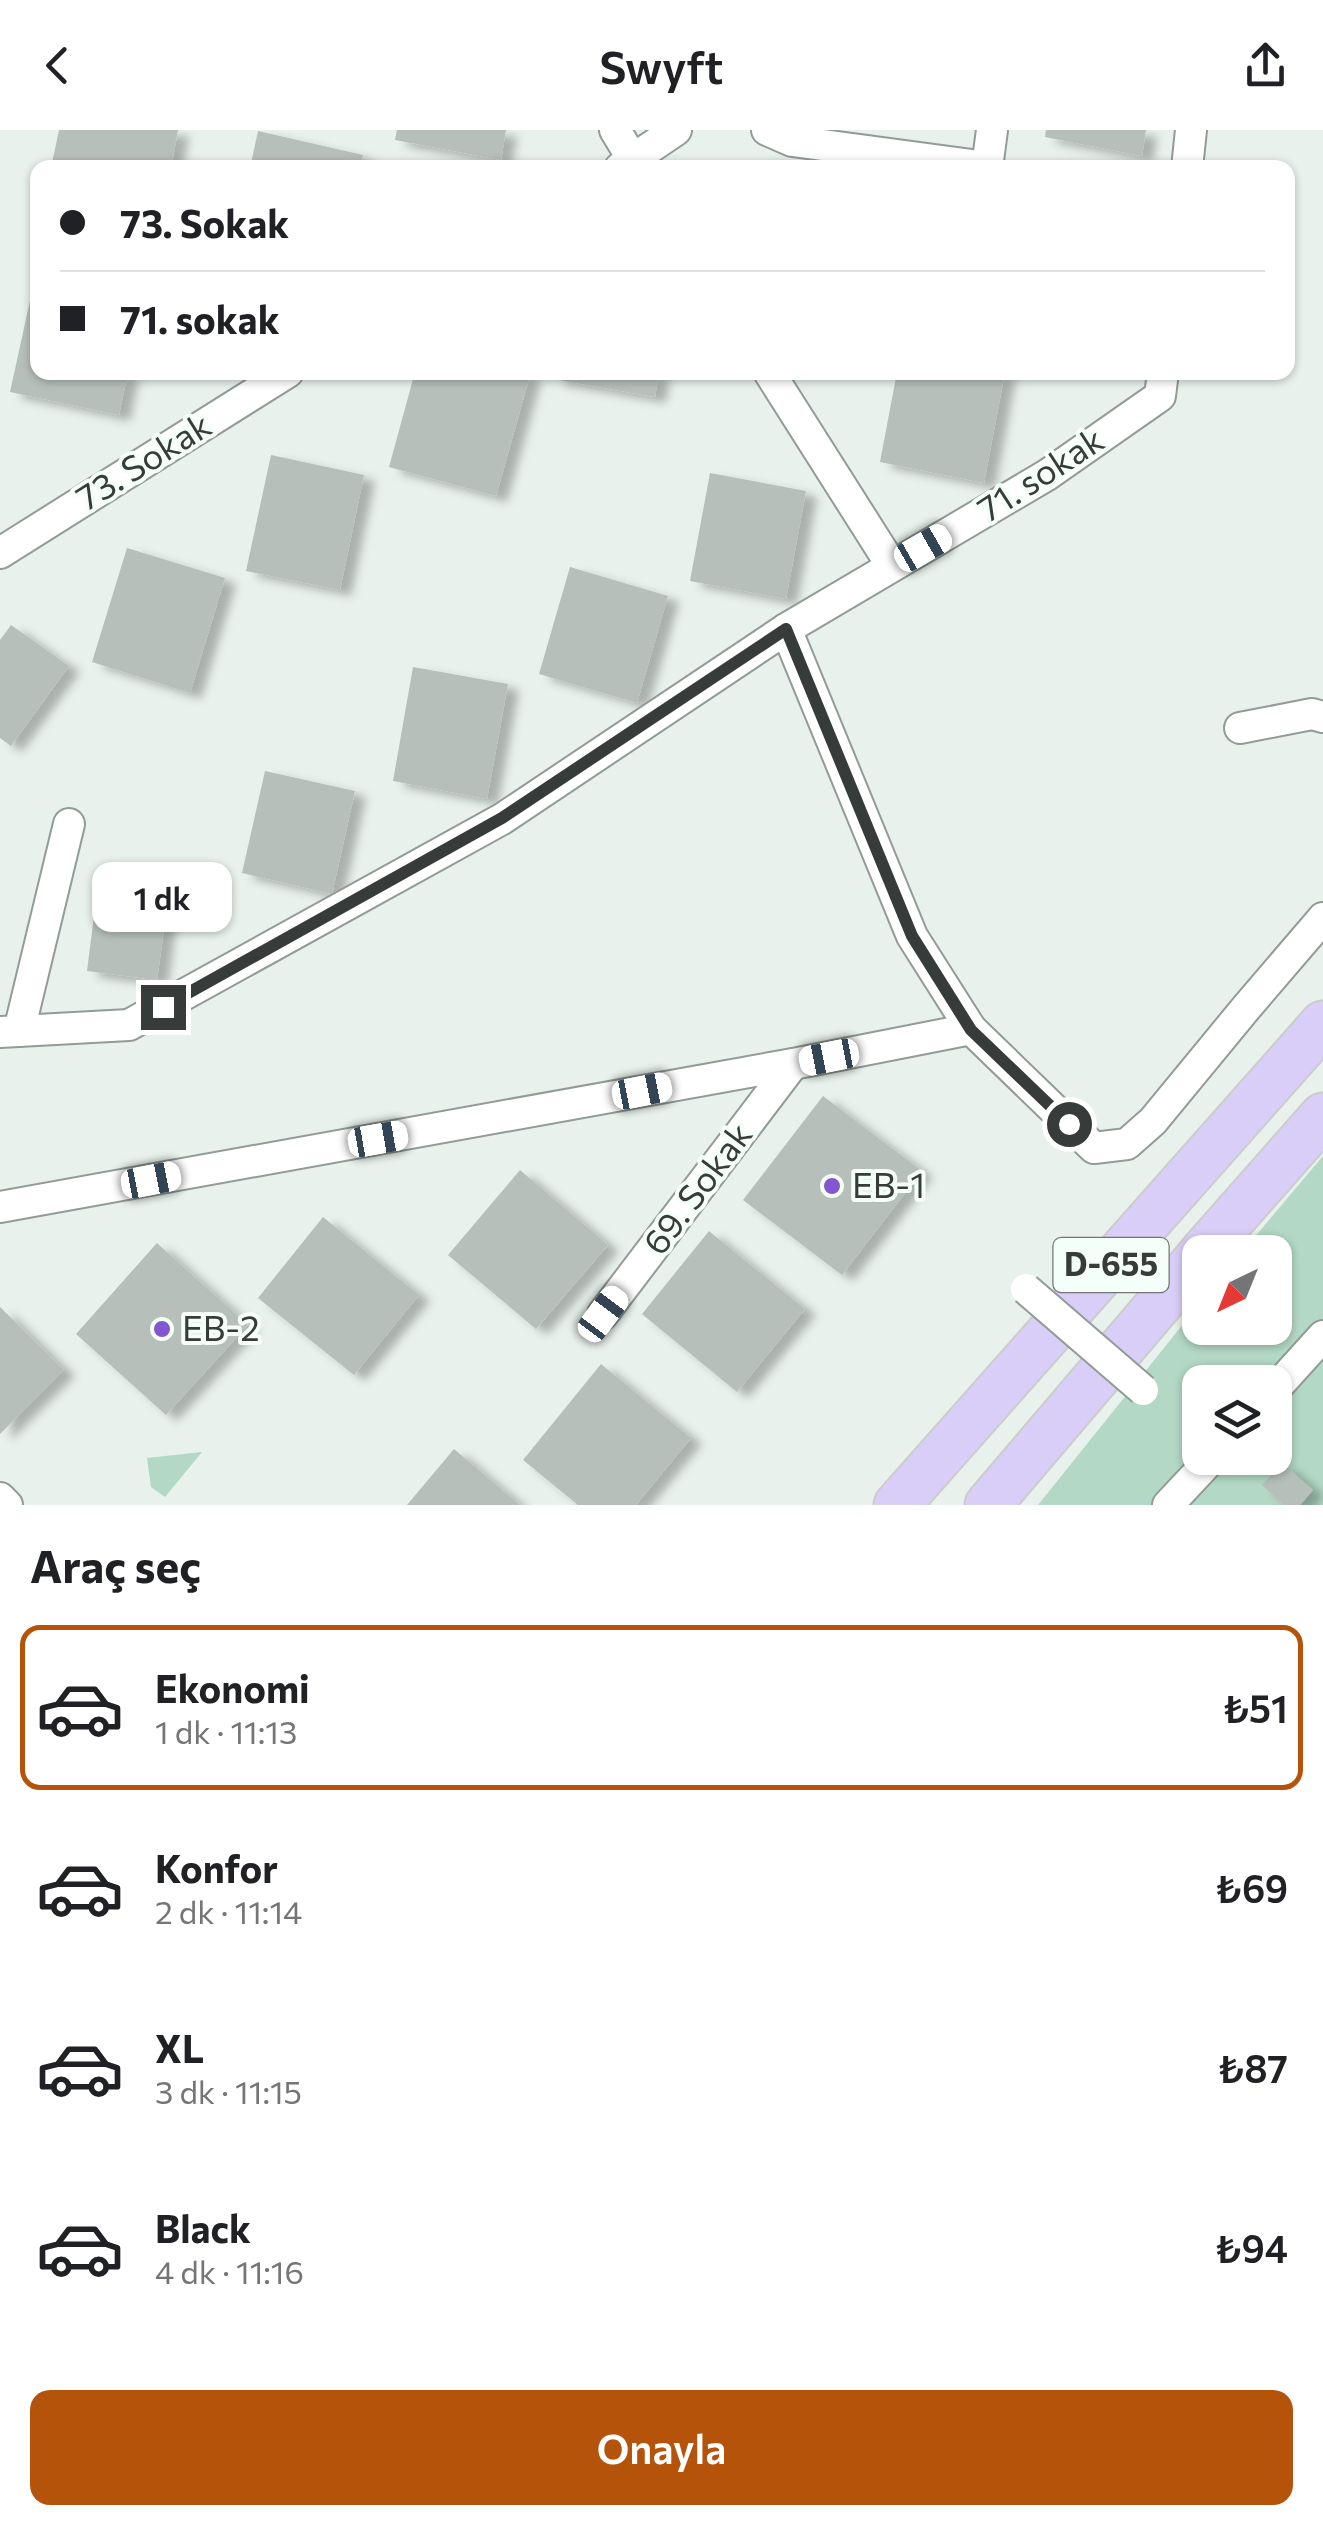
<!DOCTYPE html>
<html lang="tr">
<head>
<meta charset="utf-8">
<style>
  body { margin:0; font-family:Commissioner,sans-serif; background:#f6f6f6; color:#202124; height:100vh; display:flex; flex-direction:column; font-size:38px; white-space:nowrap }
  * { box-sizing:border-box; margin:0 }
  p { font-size:32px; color:#757577 }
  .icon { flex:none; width:55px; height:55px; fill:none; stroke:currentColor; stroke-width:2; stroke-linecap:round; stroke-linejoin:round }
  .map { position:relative; height:1375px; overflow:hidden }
  .side { display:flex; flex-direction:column; background:#fff; flex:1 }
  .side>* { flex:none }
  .hud { position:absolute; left:30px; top:30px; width:1265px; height:220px; border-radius:20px; box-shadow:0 2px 8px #0004; display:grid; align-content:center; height:220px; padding:0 30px; background:#fff }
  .needle { width:65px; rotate:223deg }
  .buttons { position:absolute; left:1182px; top:1105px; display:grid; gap:20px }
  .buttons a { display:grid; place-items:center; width:110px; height:110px; border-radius:20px; background:#fff; box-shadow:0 2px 8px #0004; font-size:50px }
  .end { position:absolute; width:45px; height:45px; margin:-22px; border:12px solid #373b39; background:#fff; box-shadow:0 0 0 5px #fff }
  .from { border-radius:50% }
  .bubble { position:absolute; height:70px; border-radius:20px; background:#fff; box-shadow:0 2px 8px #0004; font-size:32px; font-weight:600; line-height:70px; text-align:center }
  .car { position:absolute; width:30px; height:60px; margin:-30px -15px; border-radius:12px; box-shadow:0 0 8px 2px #0007; background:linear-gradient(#fff 24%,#345 0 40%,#fff 0 76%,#345 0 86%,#fff 0) }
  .hud b { display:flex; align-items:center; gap:35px; height:95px; font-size:38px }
  .hud b+b { border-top:2px solid #e0e0e0 }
  .hud i { width:25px; height:25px; background:#202124 }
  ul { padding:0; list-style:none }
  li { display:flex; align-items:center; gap:30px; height:165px; margin:0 20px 15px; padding:0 10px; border:5px solid transparent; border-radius:20px }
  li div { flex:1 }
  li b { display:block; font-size:38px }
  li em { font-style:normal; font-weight:600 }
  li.active { border-color:#b45309 }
  li>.icon { width:90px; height:90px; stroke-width:1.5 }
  h2 { padding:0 30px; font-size:45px; line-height:120px }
  .primary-button { display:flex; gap:20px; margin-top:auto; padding:20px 30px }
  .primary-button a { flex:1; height:115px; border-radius:20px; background:#b45309; color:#fff; font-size:40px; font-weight:600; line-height:115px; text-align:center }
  header { display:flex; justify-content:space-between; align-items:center; height:130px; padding:0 30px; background:#fff; font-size:45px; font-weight:600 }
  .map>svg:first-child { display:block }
  .green { fill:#b3d8c5; fill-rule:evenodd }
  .building { fill:#b6bfba; filter:url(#shadow) }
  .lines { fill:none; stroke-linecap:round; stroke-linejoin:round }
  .minor-casing { stroke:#929b96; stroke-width:34 }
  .highway-casing { stroke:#cbcccc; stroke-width:49 }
  .minor { stroke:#fff; stroke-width:30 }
  .highway { stroke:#d9cef7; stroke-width:45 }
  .minor-bridge-casing { stroke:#929b96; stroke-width:34; stroke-linecap:butt }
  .minor-bridge { stroke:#fff; stroke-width:30 }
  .route { stroke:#373b39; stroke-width:12 }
  .poi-dot { fill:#8456cf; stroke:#f5fffa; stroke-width:4 }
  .labels { text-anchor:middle; stroke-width:8; stroke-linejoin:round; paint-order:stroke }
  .shield { fill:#f5fffa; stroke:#707673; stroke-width:2.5 }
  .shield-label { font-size:32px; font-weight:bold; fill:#373b39 }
  .street-label { font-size:35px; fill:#373b39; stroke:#f5fffa }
  .poi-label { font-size:35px; fill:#373b39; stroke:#f5fffa; text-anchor:start }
</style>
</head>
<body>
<header><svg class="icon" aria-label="back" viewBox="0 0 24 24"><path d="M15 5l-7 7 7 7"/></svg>Swyft<svg class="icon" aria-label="share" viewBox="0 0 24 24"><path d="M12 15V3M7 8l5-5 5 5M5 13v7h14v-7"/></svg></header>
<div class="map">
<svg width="1323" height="1375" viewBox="0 0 1323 1375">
  <defs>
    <filter id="shadow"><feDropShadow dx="11" dy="6" stdDeviation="5" flood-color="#0004"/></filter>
  </defs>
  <rect width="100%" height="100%" fill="#e8f1ec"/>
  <g class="green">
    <path d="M1323 1026V1375H1038L1200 1173V1198H1275V1122H1242ZM1200 1252H1275V1328H1200Z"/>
    <polygon points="202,1322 165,1367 151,1357 147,1328"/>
  </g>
  <g class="building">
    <polygon points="59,0 178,0 171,38 51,38"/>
    <polygon points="397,0 506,0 501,30 395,10"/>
    <polygon points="1046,0 1146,0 1142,26 1045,7"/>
    <polygon points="258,1 363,25 360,38 250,38"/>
    <polygon points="36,143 38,242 128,242 119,285 10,262"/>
    <polygon points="415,242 521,242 530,245 496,366 389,337"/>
    <polygon points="554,242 659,242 655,267 553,249"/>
    <polygon points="897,242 1005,242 984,353 880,332"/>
    <polygon points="271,325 364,345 340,460 246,441"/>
    <polygon points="710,343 806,361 786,469 690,451"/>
    <polygon points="127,418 225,448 190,563 92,532"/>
    <polygon points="570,437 668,466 637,573 539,544"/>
    <polygon points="11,495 69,536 11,616 0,608 0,510"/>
    <polygon points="413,537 508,554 487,669 393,651"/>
    <polygon points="265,641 355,661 332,764 242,743"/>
    <polygon points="100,738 171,748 157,850 87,841"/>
    <polygon points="823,966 922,1041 842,1145 743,1070"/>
    <polygon points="520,1040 608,1115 536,1199 448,1125"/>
    <polygon points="323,1087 419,1165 354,1245 258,1168"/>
    <polygon points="709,1101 805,1179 737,1262 642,1184"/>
    <polygon points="157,1113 248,1195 166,1285 76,1204"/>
    <polygon points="0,1177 64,1240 0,1304"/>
    <polygon points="601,1234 691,1308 636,1375 578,1375 523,1330"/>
    <polygon points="454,1319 520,1375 407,1375"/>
    <polygon points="1282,1333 1313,1360 1300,1375 1284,1375 1262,1355"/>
  </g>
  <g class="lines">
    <defs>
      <g id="minor">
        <polyline points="615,0 638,38"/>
        <polyline points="767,0 792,11 987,37"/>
        <polyline points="620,38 676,0"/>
        <polyline points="987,38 992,0"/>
        <polyline points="1187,38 1191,0"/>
        <polyline points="769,242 892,436"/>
        <polyline points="0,423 288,242"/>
        <polyline points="786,499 912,806 971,899 1094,1018 1127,1014 1153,991 1246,878 1323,788"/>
        <polyline points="1240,598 1312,584 1323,587"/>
        <polyline points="19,901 69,694"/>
        <polyline points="0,902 129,895 502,689 786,499 1047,345 1160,266 1163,242"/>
        <polyline points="0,1077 793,934 971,899"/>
        <polyline points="603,1184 793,934"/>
        <polyline points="1275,1259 1323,1206"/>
        <polyline points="0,1368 7,1375"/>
        <polyline points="1168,1375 1212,1328"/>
      </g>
      <g id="highway">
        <polyline points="1203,1122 1323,986"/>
        <polyline points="897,1375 1323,894"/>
        <polyline points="988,1375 1200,1126"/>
      </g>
    </defs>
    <use href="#minor" class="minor-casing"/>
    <use href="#highway" class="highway-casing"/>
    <use href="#minor" class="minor"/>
    <use href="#highway" class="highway"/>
    <defs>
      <polyline id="minor-bridge" points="1026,1159 1143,1260"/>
    </defs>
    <use href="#minor-bridge" class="minor-bridge-casing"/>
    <use href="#minor-bridge" class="minor-bridge"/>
  </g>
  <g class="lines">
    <polyline class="route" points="163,877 502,688 786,499 912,806 971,900 1069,994"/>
  </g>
  <g class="poi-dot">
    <circle cx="832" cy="1056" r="10"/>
    <circle cx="162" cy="1199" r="10"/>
  </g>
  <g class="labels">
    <rect class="shield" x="1053.5" y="1108" width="115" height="54" rx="8"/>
    <g class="shield-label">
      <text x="1111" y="1146">D-655</text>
    </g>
    <g class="street-label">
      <text transform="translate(144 332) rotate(-32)" y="12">73. Sokak</text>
      <text transform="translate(1041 345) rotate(-33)" y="12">71. sokak</text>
      <text transform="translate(698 1059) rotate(-53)" y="12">69. Sokak</text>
    </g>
    <g class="poi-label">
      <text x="852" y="1068">EB-1</text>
      <text x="182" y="1211">EB-2</text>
    </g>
  </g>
</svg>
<div class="buttons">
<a><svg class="needle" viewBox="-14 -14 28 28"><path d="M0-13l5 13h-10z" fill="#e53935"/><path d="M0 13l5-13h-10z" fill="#757577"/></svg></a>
<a><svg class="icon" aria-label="layers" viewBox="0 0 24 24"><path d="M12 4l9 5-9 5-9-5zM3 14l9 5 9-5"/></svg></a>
</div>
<i class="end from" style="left:1069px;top:994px"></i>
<i class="end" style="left:163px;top:877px"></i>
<div class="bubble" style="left:92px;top:732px;width:140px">1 dk</div>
<i class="car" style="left:923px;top:418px;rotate:60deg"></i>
<i class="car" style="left:829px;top:927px;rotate:259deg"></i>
<i class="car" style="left:642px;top:961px;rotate:79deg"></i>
<i class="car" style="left:378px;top:1009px;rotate:80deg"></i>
<i class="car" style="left:151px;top:1050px;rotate:79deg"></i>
<i class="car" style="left:603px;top:1184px;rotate:37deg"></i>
<div class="hud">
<b><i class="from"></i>73. Sokak</b>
<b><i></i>71. sokak</b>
</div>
</div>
<section class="side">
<h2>Araç seç</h2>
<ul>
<li class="active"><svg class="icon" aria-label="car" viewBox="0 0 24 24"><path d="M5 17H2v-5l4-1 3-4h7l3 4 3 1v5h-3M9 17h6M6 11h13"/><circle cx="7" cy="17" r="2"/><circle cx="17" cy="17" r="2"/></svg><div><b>Ekonomi</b><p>1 dk · 11:13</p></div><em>₺51</em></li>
<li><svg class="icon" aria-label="car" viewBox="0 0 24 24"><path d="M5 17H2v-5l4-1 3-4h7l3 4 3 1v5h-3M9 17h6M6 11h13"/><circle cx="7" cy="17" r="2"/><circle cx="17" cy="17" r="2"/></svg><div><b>Konfor</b><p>2 dk · 11:14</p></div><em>₺69</em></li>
<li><svg class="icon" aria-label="car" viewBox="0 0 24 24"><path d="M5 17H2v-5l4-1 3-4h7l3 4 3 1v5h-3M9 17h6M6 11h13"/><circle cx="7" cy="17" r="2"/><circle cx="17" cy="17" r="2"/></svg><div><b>XL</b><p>3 dk · 11:15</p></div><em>₺87</em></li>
<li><svg class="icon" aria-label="car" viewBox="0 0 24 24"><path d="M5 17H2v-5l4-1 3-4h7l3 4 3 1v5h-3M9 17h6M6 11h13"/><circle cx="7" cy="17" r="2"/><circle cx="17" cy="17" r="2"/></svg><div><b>Black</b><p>4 dk · 11:16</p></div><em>₺94</em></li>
</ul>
<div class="primary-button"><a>Onayla</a></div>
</section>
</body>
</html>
